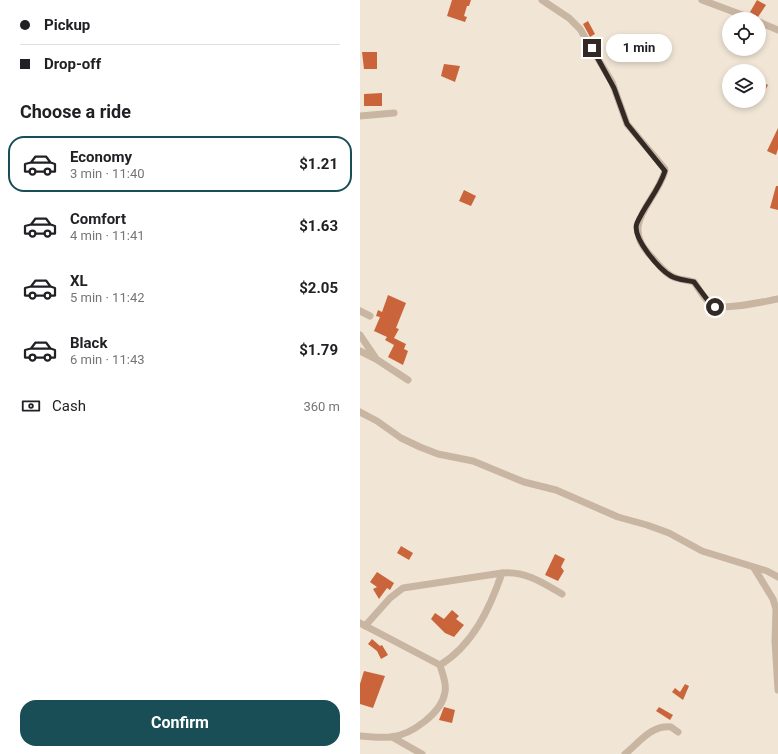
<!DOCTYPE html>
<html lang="en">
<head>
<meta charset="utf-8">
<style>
  body { margin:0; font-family:Roboto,sans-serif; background:#f6f6f6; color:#202124; height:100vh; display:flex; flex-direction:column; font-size:15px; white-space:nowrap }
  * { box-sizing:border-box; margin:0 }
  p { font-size:13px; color:#757577 }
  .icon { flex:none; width:22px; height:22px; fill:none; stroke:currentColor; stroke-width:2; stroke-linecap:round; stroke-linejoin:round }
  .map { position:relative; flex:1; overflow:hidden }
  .side { display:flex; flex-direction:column; background:#fff; width:360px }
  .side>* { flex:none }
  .top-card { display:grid; align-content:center; height:88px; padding:0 20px; background:#fff }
  .controls { position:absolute; left:362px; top:12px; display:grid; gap:8px }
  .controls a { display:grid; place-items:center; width:44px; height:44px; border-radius:50%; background:#fff; box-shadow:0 2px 6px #0003; font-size:20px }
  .end { position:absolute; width:18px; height:18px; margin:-9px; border:5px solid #332a25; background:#fff; box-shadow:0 0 0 2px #fff }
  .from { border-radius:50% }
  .bubble { position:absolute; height:28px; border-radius:14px; background:#fff; box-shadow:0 2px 6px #0003; font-size:13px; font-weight:700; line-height:28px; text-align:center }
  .top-card b { display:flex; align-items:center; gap:14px; height:38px; font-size:15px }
  .top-card b+b { border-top:1px solid #e0e0e0 }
  .top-card i { width:10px; height:10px; background:#202124 }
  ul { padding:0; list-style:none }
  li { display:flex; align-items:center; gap:12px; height:56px; margin:0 8px 6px; padding:0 12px; border:2px solid transparent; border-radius:16px }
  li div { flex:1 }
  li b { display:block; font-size:15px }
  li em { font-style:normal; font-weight:700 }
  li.current { border-color:#194e56 }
  li>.icon { width:36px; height:36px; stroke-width:1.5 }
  h2 { padding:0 20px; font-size:18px; line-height:48px }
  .pay { display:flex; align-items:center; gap:10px; height:44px; padding:0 20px; font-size:15px }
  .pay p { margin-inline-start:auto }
  .cta { display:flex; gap:8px; margin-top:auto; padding:8px 20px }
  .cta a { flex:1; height:46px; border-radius:16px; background:#194e56; color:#fff; font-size:16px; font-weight:700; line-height:46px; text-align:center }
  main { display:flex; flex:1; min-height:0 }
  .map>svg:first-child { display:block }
  .building { fill:#ca653b }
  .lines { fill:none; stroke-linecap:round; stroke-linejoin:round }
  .minor { stroke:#c9b6a2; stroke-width:7 }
  .route { stroke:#332a25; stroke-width:5 }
</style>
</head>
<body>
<main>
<section class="side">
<div class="top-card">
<b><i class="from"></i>Pickup</b>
<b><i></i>Drop-off</b>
</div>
<h2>Choose a ride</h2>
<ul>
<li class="current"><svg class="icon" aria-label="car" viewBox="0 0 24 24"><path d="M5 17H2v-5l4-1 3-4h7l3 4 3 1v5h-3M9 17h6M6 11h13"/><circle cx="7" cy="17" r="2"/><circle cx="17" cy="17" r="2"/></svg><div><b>Economy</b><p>3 min · 11:40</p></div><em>$1.21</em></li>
<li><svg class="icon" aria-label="car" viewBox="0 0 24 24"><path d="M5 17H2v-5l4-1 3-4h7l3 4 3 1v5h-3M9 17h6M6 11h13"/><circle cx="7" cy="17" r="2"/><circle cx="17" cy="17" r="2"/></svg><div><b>Comfort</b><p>4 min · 11:41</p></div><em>$1.63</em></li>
<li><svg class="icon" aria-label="car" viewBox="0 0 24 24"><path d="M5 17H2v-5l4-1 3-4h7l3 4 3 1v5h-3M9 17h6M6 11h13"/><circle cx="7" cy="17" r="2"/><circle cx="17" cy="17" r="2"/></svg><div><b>XL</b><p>5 min · 11:42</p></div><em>$2.05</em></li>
<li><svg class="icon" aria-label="car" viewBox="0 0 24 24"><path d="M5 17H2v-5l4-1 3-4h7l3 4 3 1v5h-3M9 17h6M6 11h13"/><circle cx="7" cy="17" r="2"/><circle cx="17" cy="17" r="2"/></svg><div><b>Black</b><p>6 min · 11:43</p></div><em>$1.79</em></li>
</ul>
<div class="pay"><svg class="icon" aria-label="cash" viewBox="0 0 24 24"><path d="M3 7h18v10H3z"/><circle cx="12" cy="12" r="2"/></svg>Cash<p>360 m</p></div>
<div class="cta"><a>Confirm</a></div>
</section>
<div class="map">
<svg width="418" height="754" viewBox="0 0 418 754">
  <rect width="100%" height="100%" fill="#f1e6d6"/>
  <g class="building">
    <polygon points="92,0 111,0 109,6 107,6 104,16 107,17 105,22 87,16"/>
    <polygon points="397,0 406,5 398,17 390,12"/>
    <polygon points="228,21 235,34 230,37 223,24"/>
    <polygon points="2,52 17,52 17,69 4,69"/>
    <polygon points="84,64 100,66 95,82 81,76"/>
    <polygon points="399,81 408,85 399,101"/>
    <polygon points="22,93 22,106 4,106 4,94"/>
    <polygon points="418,128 418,149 416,155 407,151"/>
    <polygon points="416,186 418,186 418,210 410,208"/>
    <polygon points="104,190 116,196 111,206 99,201"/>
    <polygon points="28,295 46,303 36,328 39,329 34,338 46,344 44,349 48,351 43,365 28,357 34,345 25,340 27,337 14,331 20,317 16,316 18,310 22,312"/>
    <polygon points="41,546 53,553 49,560 37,553"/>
    <polygon points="195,554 205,559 201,567 204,571 198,581 185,575"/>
    <polygon points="17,572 34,583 30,590 27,588 19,599 13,589 17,587 10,582"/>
    <polygon points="92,610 99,616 96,619 104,625 94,637 85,633 71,619 75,613 84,619"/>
    <polygon points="12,639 20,646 22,645 28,655 21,659 17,651 8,644"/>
    <polygon points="4,671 25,676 13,708 0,704 0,684"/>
    <polygon points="325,684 329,686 323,700 312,692 315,688 320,692"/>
    <polygon points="84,707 95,710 92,723 79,720"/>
    <polygon points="299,707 313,715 310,720 296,711"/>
  </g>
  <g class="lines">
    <g class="minor">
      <path d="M182 0 209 18 220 29 252 82 267 124 305 169C305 174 302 178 300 183 287 209 264 227 289 254 297 262 305 275 316 278 322 280 328 280 334 282 339 289 344 299 351 304 360 312 406 301 418 299"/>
      <polyline points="342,0 393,19"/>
      <polyline points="399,22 418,30"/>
      <polyline points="0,116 34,113"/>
      <polyline points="0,311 10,316"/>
      <polyline points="0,335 15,357"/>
      <polyline points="0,351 16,359 48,380"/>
      <polyline points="0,412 17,421 41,438 60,447 78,454 113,461 164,482 196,490 258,517 287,525 309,533 342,551 407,571 418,577"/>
      <polyline points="394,568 413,599 416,609 415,641 418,690"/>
      <path d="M0 623 80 665C82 673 87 683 85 692 82 713 51 735 31 737 21 738 10 737 0 736"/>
      <polyline points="5,626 30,598 43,588 142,573"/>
      <path d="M80 665C113 645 130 608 142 573 165 571 182 582 202 594"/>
      <polyline points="32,737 62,754"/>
      <path d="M265 754C280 742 291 725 311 727L318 732"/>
    </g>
  </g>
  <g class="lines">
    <path class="route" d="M232 48 254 88 267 124 305 171C299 190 285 205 277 223 271 237 299 269 311 276 318 280 327 280 334 282L349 302 355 307"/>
  </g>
</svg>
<div class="controls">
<a><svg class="icon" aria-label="locate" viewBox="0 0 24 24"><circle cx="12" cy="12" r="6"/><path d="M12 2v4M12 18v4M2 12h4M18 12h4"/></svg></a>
<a><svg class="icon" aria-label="layers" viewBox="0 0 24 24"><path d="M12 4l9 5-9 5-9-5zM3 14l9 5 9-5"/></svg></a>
</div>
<i class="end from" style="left:355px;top:307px"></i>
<i class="end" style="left:232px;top:48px"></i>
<div class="bubble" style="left:246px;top:34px;width:66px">1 min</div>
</div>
</main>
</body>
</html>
